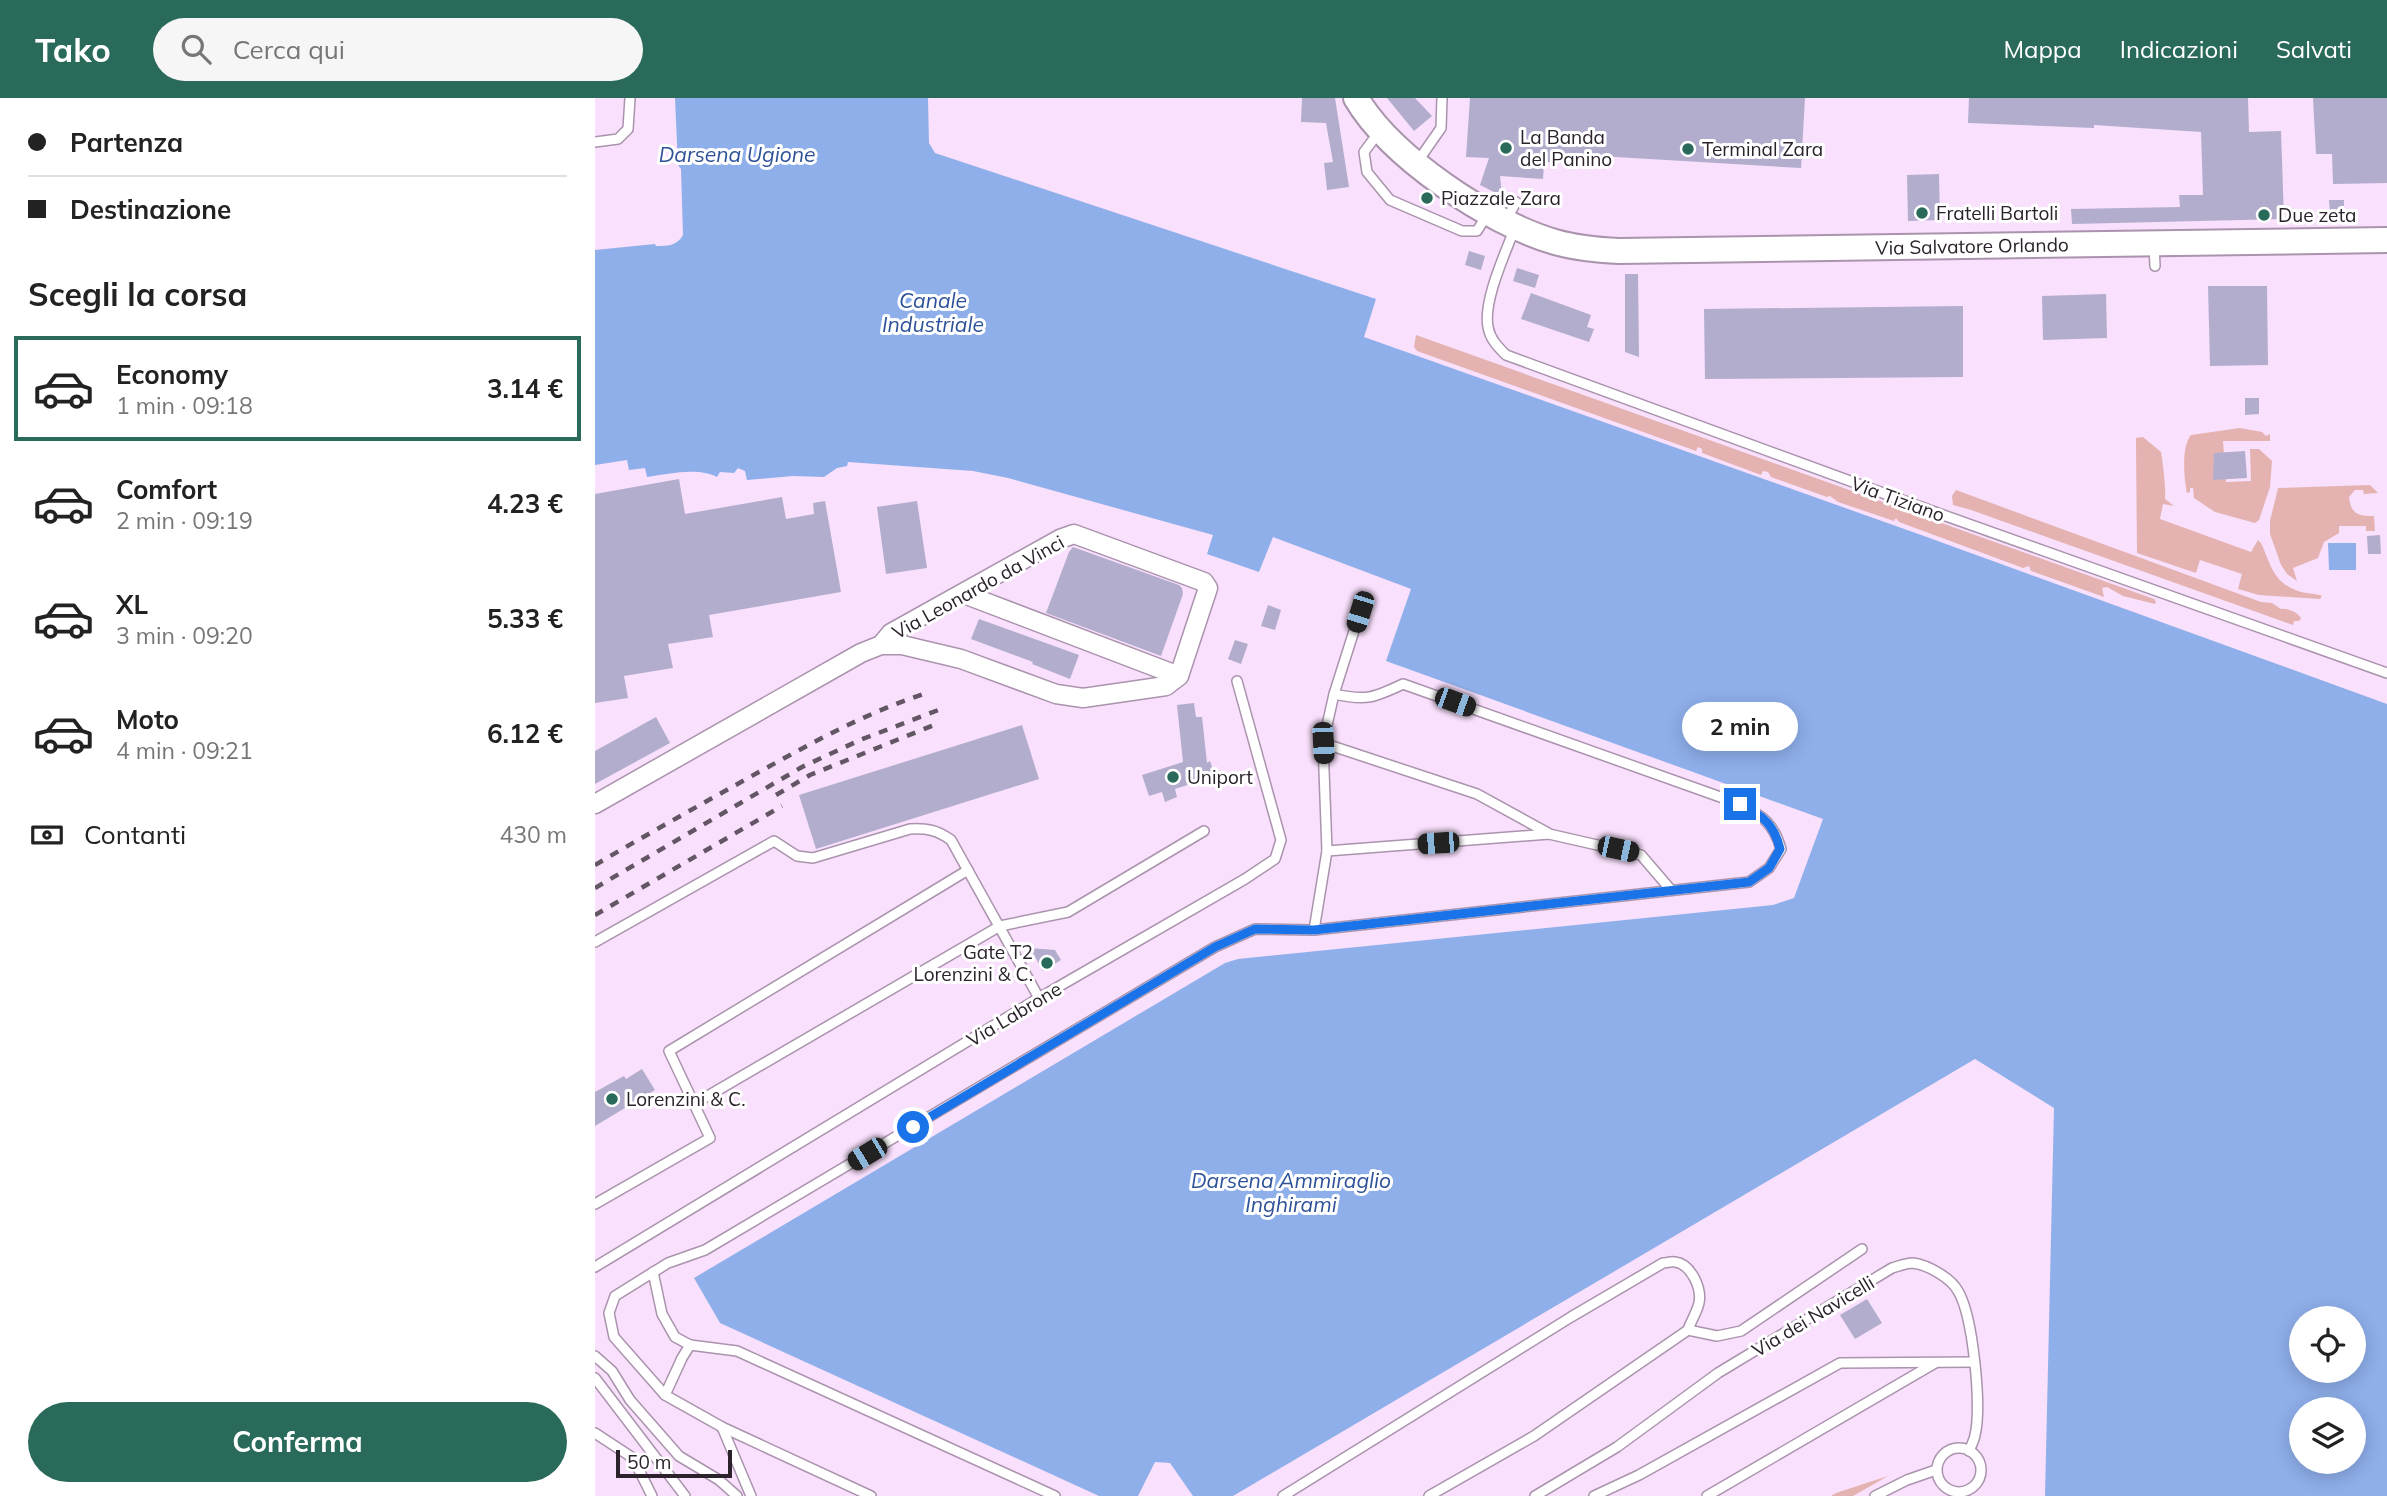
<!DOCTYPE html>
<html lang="it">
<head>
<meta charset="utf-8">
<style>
  body { margin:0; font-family:Mulish,sans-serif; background:#f6f6f6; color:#222; height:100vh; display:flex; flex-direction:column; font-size:26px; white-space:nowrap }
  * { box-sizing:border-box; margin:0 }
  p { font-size:23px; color:#767676 }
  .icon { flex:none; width:38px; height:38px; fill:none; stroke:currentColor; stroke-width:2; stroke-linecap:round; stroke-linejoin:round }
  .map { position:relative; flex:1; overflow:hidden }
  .drawer { display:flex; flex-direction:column; background:#fff; width:595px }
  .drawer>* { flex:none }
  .top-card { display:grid; align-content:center; height:154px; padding:0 28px; background:#fff }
  .buttons { position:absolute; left:1694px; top:1208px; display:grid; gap:14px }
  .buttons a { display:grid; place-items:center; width:77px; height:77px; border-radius:50%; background:#fff; box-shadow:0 4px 18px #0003; font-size:35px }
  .scale { position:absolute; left:21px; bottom:18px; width:116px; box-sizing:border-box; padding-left:7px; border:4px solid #2b222c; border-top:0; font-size:19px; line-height:24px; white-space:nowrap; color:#2b222c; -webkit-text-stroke:5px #fff; paint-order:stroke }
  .end { position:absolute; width:32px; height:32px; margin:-16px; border:9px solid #1a73e8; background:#fff; box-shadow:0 0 0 4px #fff }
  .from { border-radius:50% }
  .bubble { position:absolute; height:49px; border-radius:24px; background:#fff; box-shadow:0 4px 18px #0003; font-size:23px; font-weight:700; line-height:49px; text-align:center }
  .car { position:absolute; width:21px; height:42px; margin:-21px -10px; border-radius:9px; box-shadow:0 0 5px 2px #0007; background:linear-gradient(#222 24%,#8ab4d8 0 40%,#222 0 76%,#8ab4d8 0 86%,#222 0) }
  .top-card b { display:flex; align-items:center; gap:24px; height:66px; font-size:26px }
  .top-card b+b { border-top:2px solid #e0e0e0 }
  .top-card i { width:18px; height:18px; background:#222 }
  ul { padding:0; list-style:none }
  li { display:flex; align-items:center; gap:21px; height:105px; margin:0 14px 10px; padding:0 14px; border:4px solid transparent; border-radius:0px }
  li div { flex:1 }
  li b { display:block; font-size:26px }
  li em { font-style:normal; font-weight:700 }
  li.active { border-color:#296a5a }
  li>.icon { width:63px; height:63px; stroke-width:1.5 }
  h2 { padding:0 28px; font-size:32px; line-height:84px }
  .pay { display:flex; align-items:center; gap:18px; height:77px; padding:0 28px; font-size:26px }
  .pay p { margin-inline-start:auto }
  .action { display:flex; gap:14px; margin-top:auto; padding:14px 28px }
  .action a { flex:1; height:80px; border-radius:42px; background:#296a5a; color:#fff; font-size:28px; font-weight:700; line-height:80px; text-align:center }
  header { display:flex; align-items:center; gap:42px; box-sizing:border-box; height:98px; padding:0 35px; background:#296a5a; color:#fff }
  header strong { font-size:33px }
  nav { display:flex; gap:38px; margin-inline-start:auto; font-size:24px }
  .search { width:490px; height:63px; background:#f6f6f6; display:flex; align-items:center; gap:18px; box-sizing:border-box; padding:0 24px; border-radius:38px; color:#767676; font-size:26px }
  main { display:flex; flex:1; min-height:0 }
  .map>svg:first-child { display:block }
  .green { fill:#e4b3b1 }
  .water { fill:#8fafeb; fill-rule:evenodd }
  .building { fill:#b2adcd }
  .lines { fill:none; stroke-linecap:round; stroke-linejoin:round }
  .lane-casing { stroke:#aa93ad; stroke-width:12 }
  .street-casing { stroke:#aa93ad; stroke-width:21 }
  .secondary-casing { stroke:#aa93ad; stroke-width:28 }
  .lane { stroke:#fff; stroke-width:9 }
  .street { stroke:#fff; stroke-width:18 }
  .secondary { stroke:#fff; stroke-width:24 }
  .rail { stroke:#635664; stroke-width:4.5; stroke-dasharray:9 9; stroke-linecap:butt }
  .route { stroke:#1a73e8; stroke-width:9 }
  .poi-dot { fill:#296a5a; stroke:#fff; stroke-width:2.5 }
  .labels { text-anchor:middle; stroke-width:6; stroke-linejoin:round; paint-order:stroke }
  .poi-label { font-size:19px; fill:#2b222c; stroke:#fff; text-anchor:start }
  .street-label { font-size:19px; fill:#2b222c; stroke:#fff }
  .water-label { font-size:21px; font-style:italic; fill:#2e5299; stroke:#fff }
</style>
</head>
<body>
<header>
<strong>Tako</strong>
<div class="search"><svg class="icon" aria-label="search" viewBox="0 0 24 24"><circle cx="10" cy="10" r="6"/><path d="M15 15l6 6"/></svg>Cerca qui</div>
<nav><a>Mappa</a><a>Indicazioni</a><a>Salvati</a></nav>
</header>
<main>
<section class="drawer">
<div class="top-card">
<b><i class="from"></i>Partenza</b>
<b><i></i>Destinazione</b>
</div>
<h2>Scegli la corsa</h2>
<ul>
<li class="active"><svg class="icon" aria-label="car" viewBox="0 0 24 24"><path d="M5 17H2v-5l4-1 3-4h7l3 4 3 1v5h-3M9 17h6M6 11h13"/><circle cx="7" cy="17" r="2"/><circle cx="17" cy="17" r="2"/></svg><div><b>Economy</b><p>1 min · 09:18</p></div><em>3.14 €</em></li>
<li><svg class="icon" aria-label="car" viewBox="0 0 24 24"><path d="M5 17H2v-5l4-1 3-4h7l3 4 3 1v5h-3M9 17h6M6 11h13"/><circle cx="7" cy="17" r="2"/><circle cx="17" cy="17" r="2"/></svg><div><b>Comfort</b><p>2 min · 09:19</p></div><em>4.23 €</em></li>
<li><svg class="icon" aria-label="car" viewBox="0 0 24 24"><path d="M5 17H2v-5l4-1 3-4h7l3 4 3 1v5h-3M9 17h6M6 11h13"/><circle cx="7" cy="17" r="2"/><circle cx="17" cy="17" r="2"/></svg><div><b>XL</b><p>3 min · 09:20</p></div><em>5.33 €</em></li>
<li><svg class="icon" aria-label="car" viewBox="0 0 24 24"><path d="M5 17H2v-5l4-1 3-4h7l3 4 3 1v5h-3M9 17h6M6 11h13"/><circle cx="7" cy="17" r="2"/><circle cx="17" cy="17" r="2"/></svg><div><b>Moto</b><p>4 min · 09:21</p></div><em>6.12 €</em></li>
</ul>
<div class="pay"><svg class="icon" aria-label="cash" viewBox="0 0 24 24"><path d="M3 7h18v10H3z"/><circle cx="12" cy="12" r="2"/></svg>Contanti<p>430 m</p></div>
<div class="action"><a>Conferma</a></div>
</section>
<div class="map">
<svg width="1792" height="1398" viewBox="0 0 1792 1398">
  <rect width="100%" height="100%" fill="#f9e0fc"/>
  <g class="green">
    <polygon points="821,237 1559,501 1561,504 1560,506 1528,498 1512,489 1507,490 1509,499 1436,473 1434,468 1428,470 1304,424 1301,420 1299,423 1243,404 1235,398 1232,399 1176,379 1173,374 1168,373 1166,377 1107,355 1107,351 1103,349 1101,353 822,253 819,249"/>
    <path d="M1645 330 1667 334 1671 338 1675 336V343H1628L1631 384 1656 383 1655 351H1664L1677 363 1675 389 1664 422 1660 425 1620 414 1599 400 1598 390H1595V394L1592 395C1589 380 1586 349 1596 337Z"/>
    <path d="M1548 339 1566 354C1568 366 1571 390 1570 401L1579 408 1568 406 1565 421 1656 454 1663 442 1666 445C1677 469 1678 485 1706 494 1713 496 1720 495 1727 498L1725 501 1664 497 1643 491 1647 476 1605 462 1601 475 1542 455 1541 345V340Z"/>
    <path d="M1775 387 1783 395 1769 396 1768 392H1760L1754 399C1756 417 1764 418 1779 418L1780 433H1771V428H1744V435L1729 444 1723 460 1698 470 1702 483 1692 476 1686 467 1675 436V423L1683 390Z"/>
    <path d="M1361 392 1666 504 1677 505 1686 511C1692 510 1702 514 1706 520L1704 523H1699L1698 527 1376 412 1358 407 1357 398Z"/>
    <polygon points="1293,1378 1258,1398 1236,1398 1241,1395"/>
  </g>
  <g class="water">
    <path d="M80 0H333L334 45 340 55 781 201 769 239 1329 438 1792 606V1398H1450L1459 1010 1380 961 638 1398H598L575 1365 560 1364 543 1398H504L125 1225 99 1180 630 865 643 861 1178 807 1199 800 1228 721 791 563 816 491 678 439 664 474 612 456 618 437 413 380 378 373 253 364 252 368 242 370 229 379 198 378 152 382 150 373 143 370 139 375 125 374 122 379C102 369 74 376 52 379L50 370 34 372 32 362 0 367V152L60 146 61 148C72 148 82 148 88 137L86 71 83 67ZM1706 1220H1759V1272H1706ZM1706 1311H1759V1363H1706Z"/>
    <polygon points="1733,445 1761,445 1761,472 1734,472"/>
  </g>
  <g class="building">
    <polygon points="707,0 740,0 754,89 732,92 729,65 738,64 731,25 706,24"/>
    <polygon points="792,0 820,0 837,18 819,33"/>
    <polygon points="875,0 1210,0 1206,70 970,56 970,65 949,64 948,81 905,78 907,98 885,87 894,60 871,59"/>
    <polygon points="1374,0 1653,0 1654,34 1686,33 1689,121 1477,126 1476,111 1585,109 1584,97 1608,97 1606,34 1499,27 1499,30 1373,25"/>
    <polygon points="1718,0 1792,0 1792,85 1738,86 1737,56 1721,56"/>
    <polygon points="1344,76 1345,122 1313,123 1312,77"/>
    <polygon points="1734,102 1749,102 1749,113 1735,114"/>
    <polygon points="874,153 890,158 886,172 870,167"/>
    <polygon points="922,170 944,177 940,190 918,183"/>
    <polygon points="1030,176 1043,176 1044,259 1030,254"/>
    <polygon points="1613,188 1672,188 1673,267 1615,268"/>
    <polygon points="936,195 996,217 992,229 999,231 994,244 926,221"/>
    <polygon points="1511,196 1512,240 1448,242 1447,198"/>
    <polygon points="1368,208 1368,279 1110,281 1109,211"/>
    <polygon points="1650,300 1664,300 1664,316 1650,317"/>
    <polygon points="1650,353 1652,380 1618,382 1619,355"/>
    <polygon points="84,381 90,416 187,399 191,421 219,416 218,405 230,403 246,494 114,517 118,539 73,546 78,570 29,578 33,600 0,605 0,396"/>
    <polygon points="322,403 332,470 291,476 282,409"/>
    <polygon points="1785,437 1786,456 1773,456 1772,438"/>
    <polygon points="478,449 584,487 587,490 588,496 566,558 451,515 474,454"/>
    <polygon points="673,507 686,512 680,532 666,528"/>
    <polygon points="384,521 484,557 475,581 437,566 438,564 376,541"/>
    <polygon points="640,542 653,546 646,566 633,561"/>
    <polygon points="599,605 601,619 607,619 612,665 615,663 620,678 580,691 582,699 570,704 567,694 554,698 547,677 588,664 582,607"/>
    <polygon points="61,619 75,645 0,686 0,653"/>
    <polygon points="427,627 444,681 221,751 204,697"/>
    <polygon points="435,850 460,852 466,862 448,873"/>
    <polygon points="47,971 60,992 0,1028 0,994 29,978 31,981"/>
    <polygon points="1272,1201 1287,1225 1260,1241 1245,1217"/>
  </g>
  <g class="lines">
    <defs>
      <g id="lane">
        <polyline points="784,34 769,54 772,74 795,102 867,133 882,133 893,115"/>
        <polyline points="0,44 23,41 33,31 35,0"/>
        <polyline points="823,63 846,30 847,0"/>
        <polyline points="912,121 921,104"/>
        <path d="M919 132C910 156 888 203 893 229 895 241 903 249 911 257L1337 413 1792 575"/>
        <polyline points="1559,147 1560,168"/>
        <polyline points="728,645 882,696 953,735"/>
        <polyline points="732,753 954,736 1046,757 1076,792"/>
        <polyline points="719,832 732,753 728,645 739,596 765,514"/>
        <path d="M0 844 179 743 202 758 218 760 315 731C332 730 342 732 356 742L444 900"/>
        <polyline points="99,1006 74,953 373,772"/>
        <polyline points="0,1106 115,1040 99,1006 405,828 473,814 609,733"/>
        <polyline points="0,1169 444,900 650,781 680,761 686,742 642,583"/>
        <polyline points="58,1174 67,1216 80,1239 95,1247"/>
        <polyline points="0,1258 17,1273 35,1302 84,1358 124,1382 142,1398"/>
        <polyline points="0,1280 90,1398"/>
        <path d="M70 1297 19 1239 14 1215 20 1198 73 1165 110 1152 620 849 660 831 719 832 1154 784 1174 770 1186 751C1179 726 1167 717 1145 706L808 586C779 600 771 603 739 596"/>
        <polyline points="127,1329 156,1398"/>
        <polyline points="0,1335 38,1360 57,1398"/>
        <circle cx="1364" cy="1372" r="22"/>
        <polyline points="276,1398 127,1329 70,1297 87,1260 95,1247 142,1253 460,1398"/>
        <path d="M688 1398 976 1219 1068 1165C1072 1165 1076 1163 1080 1164 1096 1166 1107 1190 1104 1205 1102 1214 1096 1223 1093 1232"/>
        <polyline points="834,1398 939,1338 1093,1232 1122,1238 1146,1233 1267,1151"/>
        <path d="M940 1398 1022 1349 1123 1275 1297 1170C1304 1168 1311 1165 1318 1165 1333 1167 1356 1180 1363 1193 1378 1218 1387 1309 1380 1337 1379 1343 1376 1348 1374 1353"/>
        <polyline points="999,1398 1044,1377 1245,1265 1379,1264"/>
        <polyline points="1112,1398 1340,1265"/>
        <polyline points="1280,1398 1312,1382 1341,1372"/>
      </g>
      <g id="street">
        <polyline points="369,496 584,578"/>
        <polyline points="0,706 266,555 286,547 307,547 366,561 461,596 488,600 571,588 584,578 613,490 609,484 479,436 465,441 296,535 286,547"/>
      </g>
      <path id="secondary" d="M761 0C796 59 894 125 960 144 981 150 1002 152 1024 153L1792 142"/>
    </defs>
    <use href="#lane" class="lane-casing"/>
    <use href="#street" class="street-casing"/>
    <use href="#secondary" class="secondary-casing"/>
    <use href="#lane" class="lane"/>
    <use href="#street" class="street"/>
    <use href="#secondary" class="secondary"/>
    <g class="rail">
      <polyline points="181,697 215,677 344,625"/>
      <path d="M0 767C51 737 103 708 155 679 213 647 271 614 335 594"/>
      <polyline points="0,790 207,669 265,642 346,611"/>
      <polyline points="0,817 187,708"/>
    </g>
  </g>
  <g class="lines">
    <path class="route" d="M318 1029 620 849 660 831 719 832 1154 784 1174 770 1185 751C1179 726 1167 717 1145 706"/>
  </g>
  <g class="poi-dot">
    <circle cx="911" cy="50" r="7"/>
    <circle cx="1093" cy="51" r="7"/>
    <circle cx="832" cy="100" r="7"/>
    <circle cx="1327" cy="115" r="7"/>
    <circle cx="1669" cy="117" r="7"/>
    <circle cx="578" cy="679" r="7"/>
    <circle cx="452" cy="865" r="7"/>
    <circle cx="17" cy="1001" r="7"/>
  </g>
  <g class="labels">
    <g class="poi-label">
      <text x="925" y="46">La Banda<tspan x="925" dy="22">del Panino</tspan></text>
      <text x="1107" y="58">Terminal Zara</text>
      <text x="846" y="107">Piazzale Zara</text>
      <text x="1341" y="122">Fratelli Bartoli</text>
      <text x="1683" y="124">Due zeta</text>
      <text x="592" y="686">Uniport</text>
      <text x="438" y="861" text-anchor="end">Gate T2<tspan x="438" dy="22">Lorenzini &amp; C.</tspan></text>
      <text x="31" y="1008">Lorenzini &amp; C.</text>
    </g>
    <g class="street-label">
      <text transform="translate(1377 148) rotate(-1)" y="7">Via Salvatore Orlando</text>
      <text transform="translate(1303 401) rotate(20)" y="7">Via Tiziano</text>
      <text transform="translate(383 489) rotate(-29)" y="7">Via Leonardo da Vinci</text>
      <text transform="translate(419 916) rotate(-31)" y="7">Via Labrone</text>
      <text transform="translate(1218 1218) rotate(-31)" y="7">Via dei Navicelli</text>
    </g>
    <g class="water-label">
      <text x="142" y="64">Darsena Ugione</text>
      <text x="338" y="210">Canale<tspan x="338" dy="24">Industriale</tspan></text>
      <text x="696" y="1090">Darsena Ammiraglio<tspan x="696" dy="24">Inghirami</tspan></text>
    </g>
  </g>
</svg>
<div class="buttons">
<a><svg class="icon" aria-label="locate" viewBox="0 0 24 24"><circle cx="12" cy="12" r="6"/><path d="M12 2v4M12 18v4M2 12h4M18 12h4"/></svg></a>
<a><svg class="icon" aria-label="layers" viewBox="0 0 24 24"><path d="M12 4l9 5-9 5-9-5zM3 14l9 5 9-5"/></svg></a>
</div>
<div class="scale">50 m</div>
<i class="end from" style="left:318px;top:1029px"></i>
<i class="end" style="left:1145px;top:706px"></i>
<div class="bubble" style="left:1087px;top:604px;width:116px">2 min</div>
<i class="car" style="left:765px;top:514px;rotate:197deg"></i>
<i class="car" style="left:860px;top:604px;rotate:110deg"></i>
<i class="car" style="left:728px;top:645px;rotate:177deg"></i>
<i class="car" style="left:843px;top:745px;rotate:266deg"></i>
<i class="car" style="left:1023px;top:751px;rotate:102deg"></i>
<i class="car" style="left:272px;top:1056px;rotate:239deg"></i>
</div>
</main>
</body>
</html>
